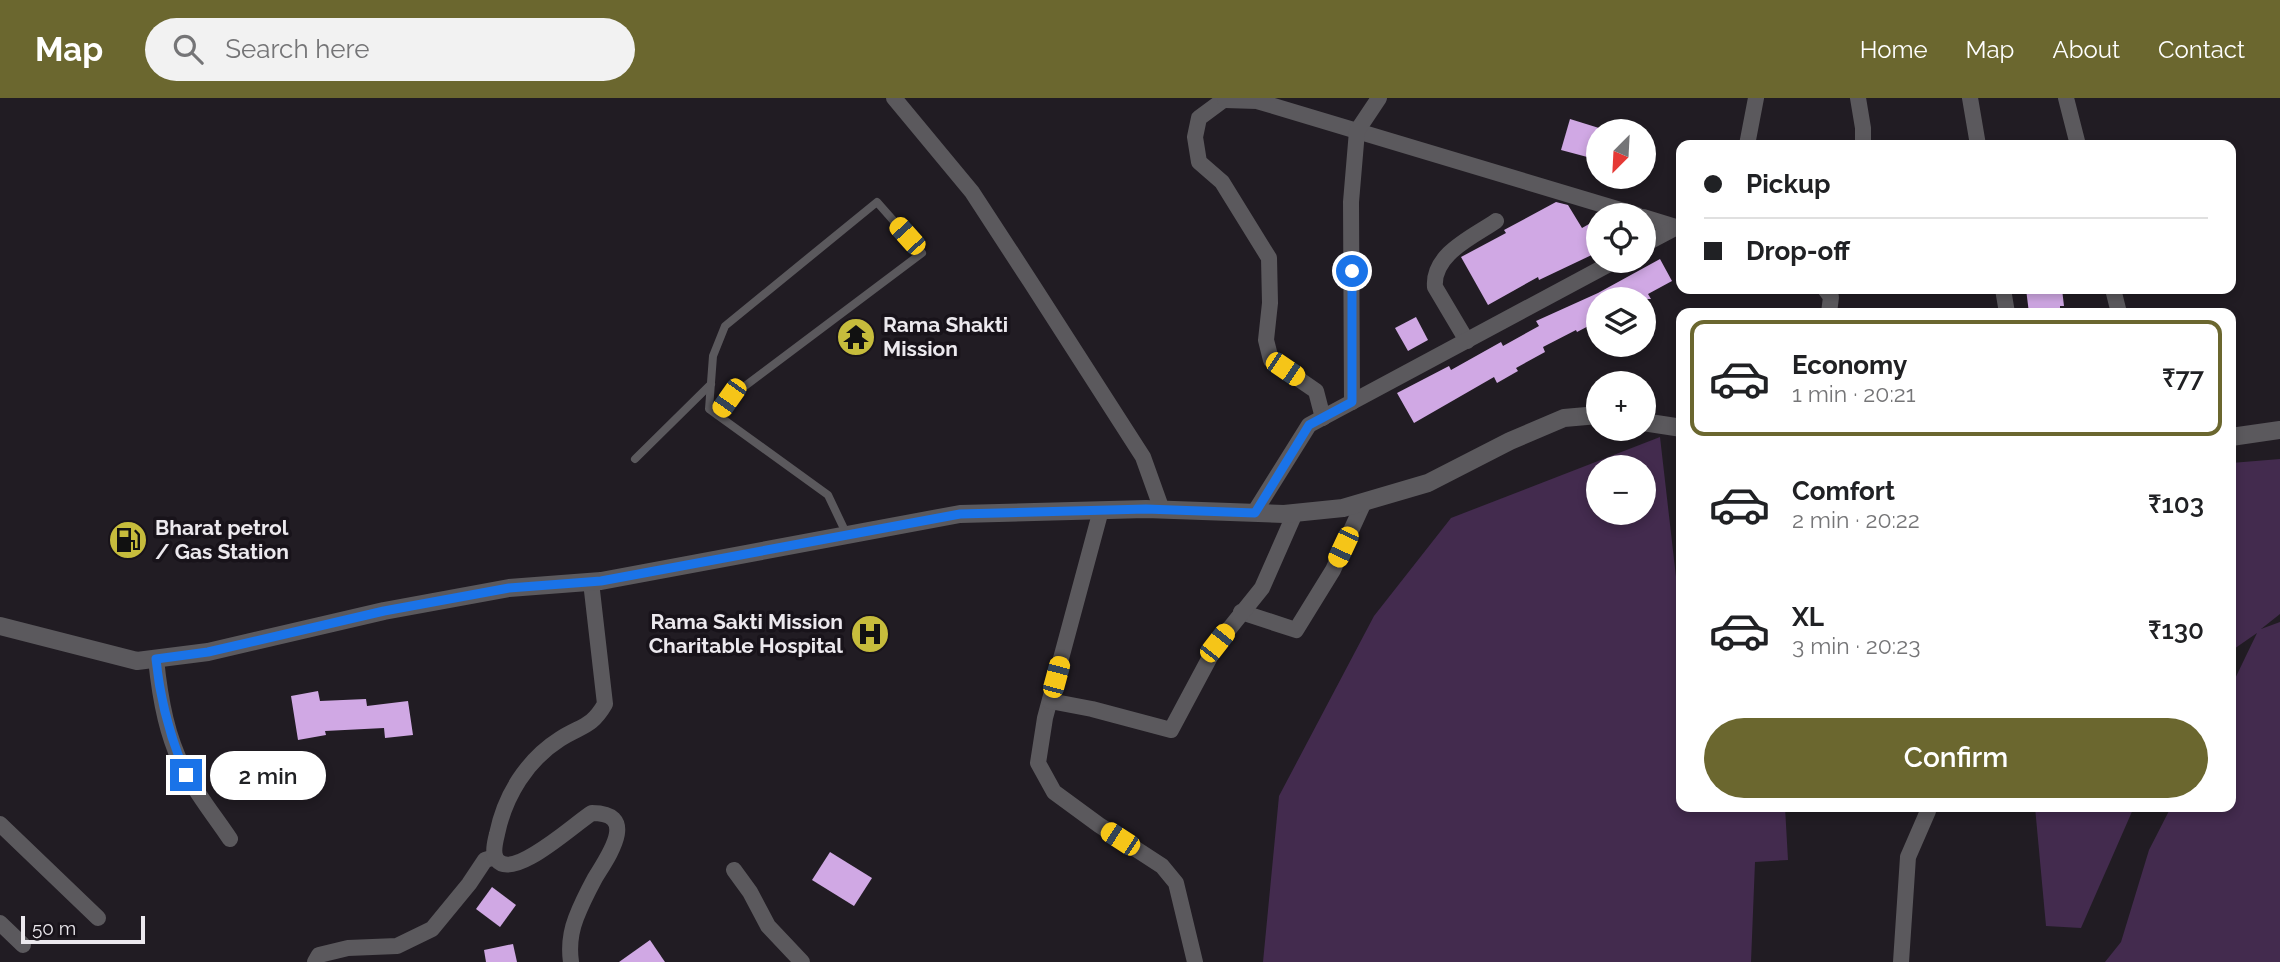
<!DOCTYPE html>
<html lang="en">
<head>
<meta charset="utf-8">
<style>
  body { margin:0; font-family:Raleway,sans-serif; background:#f2f2f2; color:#202124; height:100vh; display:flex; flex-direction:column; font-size:26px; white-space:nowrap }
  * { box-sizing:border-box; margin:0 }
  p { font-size:23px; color:#757577 }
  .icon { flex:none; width:38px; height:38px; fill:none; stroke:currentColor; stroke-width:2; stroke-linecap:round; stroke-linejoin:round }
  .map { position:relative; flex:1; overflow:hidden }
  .side { position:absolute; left:1676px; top:210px; width:560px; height:504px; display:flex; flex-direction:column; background:#fff; border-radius:14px; box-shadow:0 4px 10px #0003 }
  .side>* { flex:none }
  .guide { position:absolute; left:1676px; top:42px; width:560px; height:154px; border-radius:14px; box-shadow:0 4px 10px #0003; display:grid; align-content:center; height:154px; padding:0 28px; background:#fff }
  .needle { width:46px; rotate:204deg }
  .controls { position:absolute; left:1586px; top:21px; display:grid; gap:14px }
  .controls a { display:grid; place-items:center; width:70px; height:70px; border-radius:50%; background:#fff; box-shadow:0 4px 10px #0003; font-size:35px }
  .scale { position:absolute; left:21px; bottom:18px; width:124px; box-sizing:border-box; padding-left:7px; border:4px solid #ece9ee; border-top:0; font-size:19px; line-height:24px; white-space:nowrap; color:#ece9ee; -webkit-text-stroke:5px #18131a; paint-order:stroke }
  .end { position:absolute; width:32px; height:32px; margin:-16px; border:9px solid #1a73e8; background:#fff; box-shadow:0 0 0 4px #fff }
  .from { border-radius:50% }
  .bubble { position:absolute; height:49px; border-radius:24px; background:#fff; box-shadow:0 4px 10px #0003; font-size:23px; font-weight:600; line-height:49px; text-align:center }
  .car { position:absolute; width:21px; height:42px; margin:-21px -10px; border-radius:9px; box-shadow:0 0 5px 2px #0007; background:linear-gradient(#f5c518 24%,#345 0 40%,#f5c518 0 76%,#345 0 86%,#f5c518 0) }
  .guide b { display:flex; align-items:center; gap:24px; height:66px; font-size:26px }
  .guide b+b { border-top:2px solid #e0e0e0 }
  .guide i { width:18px; height:18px; background:#202124 }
  ul { padding:12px 0 0; list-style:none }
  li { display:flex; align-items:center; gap:21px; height:116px; margin:0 14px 10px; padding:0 14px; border:4px solid transparent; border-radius:14px }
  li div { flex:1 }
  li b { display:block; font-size:26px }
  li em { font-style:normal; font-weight:600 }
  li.current { border-color:#6b672f }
  li>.icon { width:63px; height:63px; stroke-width:1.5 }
  .primary-button { display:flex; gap:14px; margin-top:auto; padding:14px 28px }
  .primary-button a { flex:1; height:80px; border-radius:42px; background:#6b672f; color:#fff; font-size:28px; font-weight:600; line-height:80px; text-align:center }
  header { display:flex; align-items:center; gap:42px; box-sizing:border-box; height:98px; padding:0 35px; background:#6b672f; color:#fff }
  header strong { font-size:33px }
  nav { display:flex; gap:38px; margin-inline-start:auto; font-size:24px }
  .search { width:490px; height:63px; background:#f2f2f2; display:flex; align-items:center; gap:18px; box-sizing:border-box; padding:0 24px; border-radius:38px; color:#757577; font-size:26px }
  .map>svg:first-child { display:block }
  .green { fill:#432b4e; fill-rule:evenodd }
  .building { fill:#d0a8e4 }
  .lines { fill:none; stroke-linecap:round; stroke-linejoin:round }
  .service { stroke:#5b595d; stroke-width:8 }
  .minor { stroke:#5b595d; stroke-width:16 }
  .tertiary { stroke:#5b595d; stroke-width:18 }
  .route { stroke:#1a73e8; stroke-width:9 }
  .labels { text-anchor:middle; stroke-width:7; stroke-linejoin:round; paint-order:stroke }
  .poi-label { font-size:21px; font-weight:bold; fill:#ece9ee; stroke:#18131a; text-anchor:start }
</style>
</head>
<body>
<header>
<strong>Map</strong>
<div class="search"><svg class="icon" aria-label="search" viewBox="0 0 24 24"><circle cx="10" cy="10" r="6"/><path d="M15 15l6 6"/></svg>Search here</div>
<nav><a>Home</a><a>Map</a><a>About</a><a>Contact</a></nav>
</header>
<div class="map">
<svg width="2280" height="864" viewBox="0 0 2280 864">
  <rect width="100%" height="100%" fill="#211c23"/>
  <g class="green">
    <path d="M1660 339 1679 505 1682 506V709H1785L1788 762 1755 764 1751 864H1263L1279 698 1374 518 1451 420ZM1598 369H1643V415H1598Z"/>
    <polygon points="2280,361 2280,516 2261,531 2280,524 2280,864 2105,864 2121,844 2149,752 2171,709 2231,709 2231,589 2257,535 2231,553 2231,365"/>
    <polygon points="2035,709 2134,709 2081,830 2046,828"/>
  </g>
  <g class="building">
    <polygon points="1570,21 1599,30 1591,60 1561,52"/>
    <polygon points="1556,104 1568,107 1582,130 1598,121 1598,154 1539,182 1538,179 1488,207 1461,159 1506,135 1504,132"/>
    <polygon points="1660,161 1672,183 1648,196 1651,201 1598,201 1598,223 1577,234 1576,232 1543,249 1545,254 1516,270 1518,273 1497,285 1494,279 1414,325 1397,295 1449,268 1451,272 1501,244 1503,248 1539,228 1536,223 1598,195"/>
    <polygon points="2026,191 2062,191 2064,208 2060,208 2060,215 2029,215"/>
    <polygon points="1416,219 1428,242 1408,253 1395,230"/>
    <polygon points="318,593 320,603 366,601 367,608 408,603 413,637 385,640 384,630 325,633 326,637 298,642 291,598"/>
    <polygon points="830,754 872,780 854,808 812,782"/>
    <polygon points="492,789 516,807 500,829 476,811"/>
    <polygon points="650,842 665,864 619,864"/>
    <polygon points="513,846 517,864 486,864 484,852"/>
  </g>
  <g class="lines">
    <g class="service">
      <polyline points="717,317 729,300 922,155 877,104 725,228 713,258 709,311 828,397 847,437"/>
      <polyline points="635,361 711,286"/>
    </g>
    <g class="minor">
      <polyline points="894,0 972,94 1030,183 1143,359 1162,412"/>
      <polyline points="1226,0 1199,20 1195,39 1199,64 1222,84 1269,160 1270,205 1266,242 1271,262 1316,293 1323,320"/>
      <polyline points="1858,0 1863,30 1863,47"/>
      <polyline points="1970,0 1978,47"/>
      <polyline points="2066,0 2078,47"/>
      <polyline points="1225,2 1257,3 1637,117"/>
      <polyline points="1747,47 1756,0"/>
      <polyline points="1643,119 1682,131"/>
      <polyline points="1643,147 1677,129"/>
      <polyline points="1825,191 1831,199 1829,215"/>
      <polyline points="2003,191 2007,215"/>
      <polyline points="2113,191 2119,215"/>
      <path d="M1467 243 1435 189C1432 156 1473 139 1496 123"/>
      <polyline points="1352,304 1351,104 1357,33 1379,0"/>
      <polyline points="1101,412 1045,620 1038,665 1054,694 1099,727 1162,768 1176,785 1195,864"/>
      <polyline points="1254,415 1309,327 1615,163"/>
      <polyline points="1241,514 1296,532 1333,472 1364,404"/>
      <path d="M156 561C160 600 167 642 187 677 199 699 216 720 230 741"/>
      <polyline points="1050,603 1092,611 1171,632 1217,546 1262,490 1295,415"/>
      <polyline points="0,726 98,820"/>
      <polyline points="734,772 750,794 768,828 802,864"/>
      <polyline points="0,825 23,847"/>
      <polyline points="315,864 319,857 348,850 397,848 432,831 469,786 485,762 495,759"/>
      <path d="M571 864C569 850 571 833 576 820 581 807 588 793 595 780 607 760 640 715 592 715 575 725 514 783 497 762 492 756 495 744 497 736 505 697 527 662 560 641 582 627 591 630 605 606L591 484"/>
      <polyline points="1901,864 1908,759 1928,713 1928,709"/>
    </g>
    <g class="tertiary">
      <polyline points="1643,324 1682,330"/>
      <polyline points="2231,339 2280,332"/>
      <polyline points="0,528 137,563 208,554 384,513 509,490 601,483 960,416 1146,411 1284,416 1343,410 1428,385 1510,343 1564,320 1598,317"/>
    </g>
  </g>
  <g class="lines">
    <path class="route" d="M186 677C170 639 160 602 156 561L208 554 384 513 509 490 601 483 960 416 1146 411 1255 415 1309 327 1352 304V173"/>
  </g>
  <defs>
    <symbol id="temple-disc" viewBox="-11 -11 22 22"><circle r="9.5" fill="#c6bc3c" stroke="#18131a"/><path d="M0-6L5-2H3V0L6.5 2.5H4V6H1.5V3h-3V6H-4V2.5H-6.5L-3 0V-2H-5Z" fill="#111"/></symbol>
    <symbol id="fuel-disc" viewBox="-11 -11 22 22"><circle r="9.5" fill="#c6bc3c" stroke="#18131a"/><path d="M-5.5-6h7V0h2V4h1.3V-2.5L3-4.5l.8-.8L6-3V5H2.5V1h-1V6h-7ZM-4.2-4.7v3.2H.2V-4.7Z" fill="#111"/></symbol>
    <symbol id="hospital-disc" viewBox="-11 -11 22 22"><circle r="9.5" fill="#c6bc3c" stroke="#18131a"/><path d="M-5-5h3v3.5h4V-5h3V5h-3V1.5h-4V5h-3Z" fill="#111"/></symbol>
  </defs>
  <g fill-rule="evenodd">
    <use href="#temple-disc" x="834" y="217" width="44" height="44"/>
    <use href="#fuel-disc" x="106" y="420" width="44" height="44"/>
    <use href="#hospital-disc" x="848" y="514" width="44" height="44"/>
  </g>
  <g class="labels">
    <g class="poi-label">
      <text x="883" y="234">Rama Shakti<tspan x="883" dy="24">Mission</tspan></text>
      <text x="155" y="437">Bharat petrol<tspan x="155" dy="24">/ Gas Station</tspan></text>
      <text x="843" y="531" text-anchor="end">Rama Sakti Mission<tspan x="843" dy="24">Charitable Hospital</tspan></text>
    </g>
  </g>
</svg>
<div class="controls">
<a><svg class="needle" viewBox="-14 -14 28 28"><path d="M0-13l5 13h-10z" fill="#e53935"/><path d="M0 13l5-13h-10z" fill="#757577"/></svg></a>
<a><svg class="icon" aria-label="locate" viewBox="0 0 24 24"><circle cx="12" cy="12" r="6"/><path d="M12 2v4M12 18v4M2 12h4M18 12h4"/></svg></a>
<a><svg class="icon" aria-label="layers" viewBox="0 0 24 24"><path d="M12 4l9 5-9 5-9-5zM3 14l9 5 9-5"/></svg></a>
<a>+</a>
<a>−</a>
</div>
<div class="scale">50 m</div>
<i class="end from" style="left:1352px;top:173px"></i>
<i class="end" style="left:186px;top:677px"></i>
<div class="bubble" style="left:210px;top:653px;width:116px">2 min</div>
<i class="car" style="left:907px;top:138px;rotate:318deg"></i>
<i class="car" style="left:1285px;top:271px;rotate:124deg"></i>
<i class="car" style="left:729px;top:300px;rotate:215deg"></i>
<i class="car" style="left:1343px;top:449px;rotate:205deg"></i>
<i class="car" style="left:1217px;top:545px;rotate:38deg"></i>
<i class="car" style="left:1056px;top:579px;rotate:15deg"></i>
<i class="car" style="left:1120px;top:741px;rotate:303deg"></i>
<div class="guide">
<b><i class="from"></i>Pickup</b>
<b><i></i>Drop-off</b>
</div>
<section class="side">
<ul>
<li class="current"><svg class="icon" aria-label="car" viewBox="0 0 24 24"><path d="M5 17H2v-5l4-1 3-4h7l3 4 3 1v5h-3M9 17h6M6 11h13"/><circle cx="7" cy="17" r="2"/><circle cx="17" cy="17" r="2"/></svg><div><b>Economy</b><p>1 min · 20:21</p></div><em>₹77</em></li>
<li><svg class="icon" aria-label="car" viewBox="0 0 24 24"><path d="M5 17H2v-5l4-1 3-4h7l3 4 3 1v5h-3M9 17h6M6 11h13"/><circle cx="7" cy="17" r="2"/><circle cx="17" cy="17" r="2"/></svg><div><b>Comfort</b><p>2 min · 20:22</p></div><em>₹103</em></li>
<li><svg class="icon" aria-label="car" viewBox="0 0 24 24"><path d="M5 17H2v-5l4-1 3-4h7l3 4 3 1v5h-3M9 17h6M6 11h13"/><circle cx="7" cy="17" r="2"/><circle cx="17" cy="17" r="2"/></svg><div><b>XL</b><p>3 min · 20:23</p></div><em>₹130</em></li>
</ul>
<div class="primary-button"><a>Confirm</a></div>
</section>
</div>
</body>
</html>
